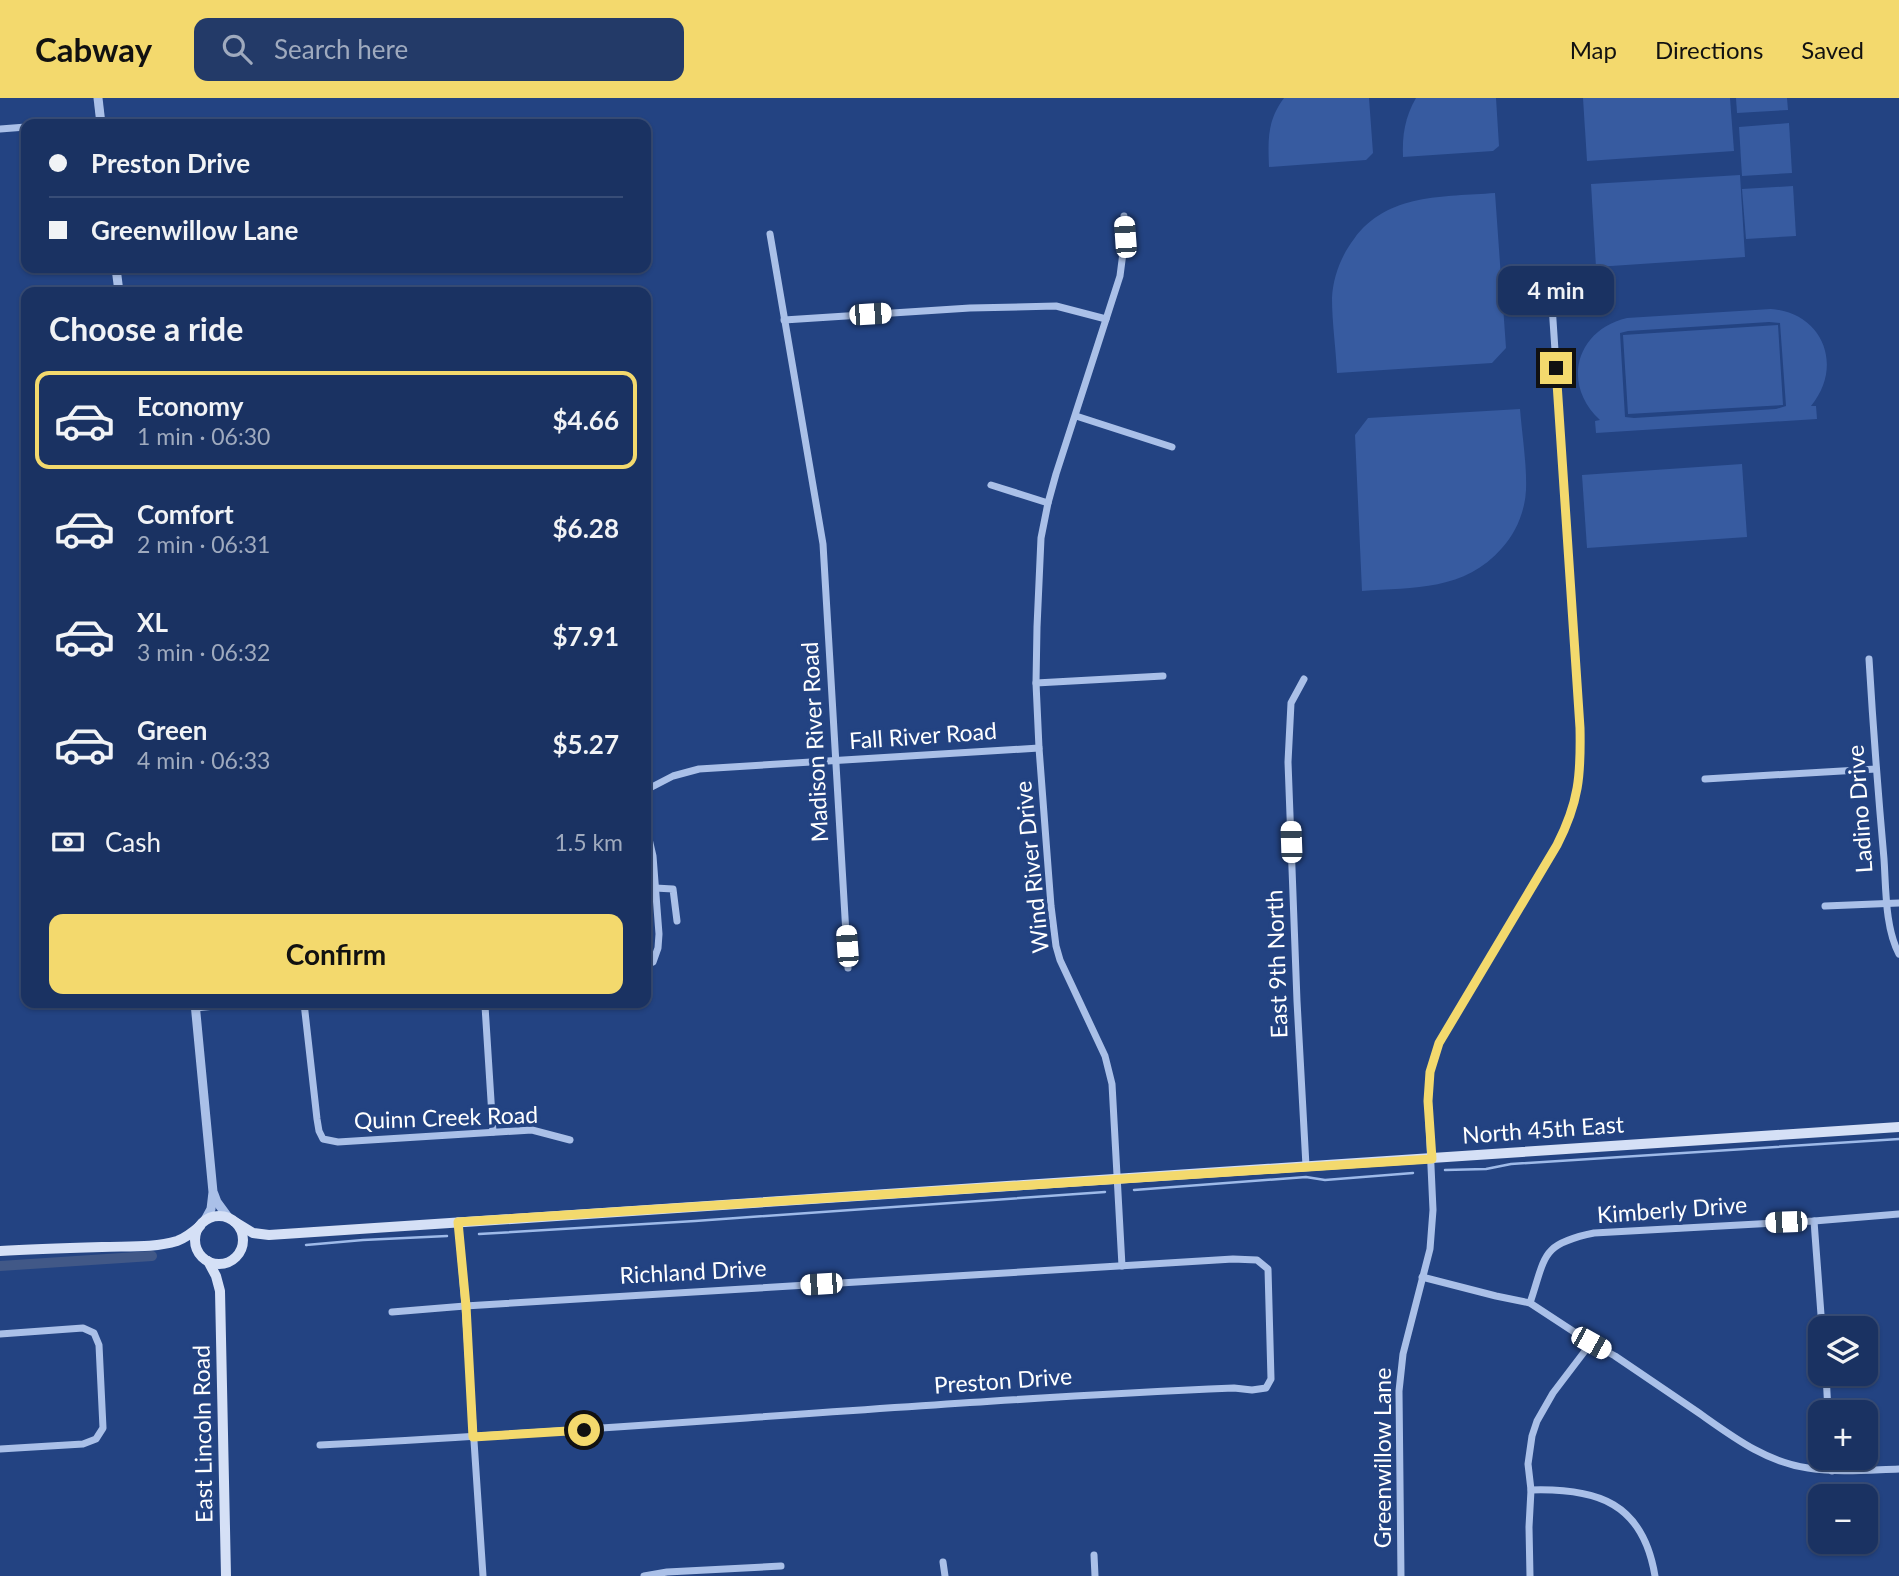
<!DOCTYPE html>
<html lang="en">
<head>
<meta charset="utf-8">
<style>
  body { margin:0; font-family:Lato,sans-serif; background:#233a68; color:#f1f3f6; height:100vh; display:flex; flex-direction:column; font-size:26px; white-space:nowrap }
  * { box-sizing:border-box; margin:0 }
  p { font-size:23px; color:#9faabe }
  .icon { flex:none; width:38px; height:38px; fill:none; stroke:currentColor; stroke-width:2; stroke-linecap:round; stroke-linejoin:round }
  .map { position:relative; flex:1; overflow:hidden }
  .side { position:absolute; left:21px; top:189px; width:630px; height:721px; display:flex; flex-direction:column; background:#1a3262; border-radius:14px; box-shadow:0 2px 5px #0004,0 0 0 2px #384d77 }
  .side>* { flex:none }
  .hud { position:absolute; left:21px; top:21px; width:630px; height:154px; border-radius:14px; box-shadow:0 2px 5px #0004,0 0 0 2px #384d77; display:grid; align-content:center; height:154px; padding:0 28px; background:#1a3262 }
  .tools { position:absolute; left:1808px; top:1218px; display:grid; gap:14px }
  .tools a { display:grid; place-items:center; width:70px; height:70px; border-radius:14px; background:#1a3262; box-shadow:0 2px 5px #0004,0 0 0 2px #384d77; font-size:35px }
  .end { position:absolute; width:32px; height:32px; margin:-16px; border:9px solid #f3d96d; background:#111; box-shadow:0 0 0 4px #111 }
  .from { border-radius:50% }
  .bubble { position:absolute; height:49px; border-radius:14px; background:#1a3262; box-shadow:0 2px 5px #0004,0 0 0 2px #384d77; font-size:23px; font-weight:700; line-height:49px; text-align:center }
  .car { position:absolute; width:21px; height:42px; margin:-21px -10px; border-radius:9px; box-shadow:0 0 5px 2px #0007; background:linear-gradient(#fff 24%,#345 0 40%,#fff 0 76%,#345 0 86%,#fff 0) }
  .hud b { display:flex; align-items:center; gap:24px; height:66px; font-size:26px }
  .hud b+b { border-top:2px solid #384d77 }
  .hud i { width:18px; height:18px; background:#f1f3f6 }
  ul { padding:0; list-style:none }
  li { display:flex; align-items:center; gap:21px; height:98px; margin:0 14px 10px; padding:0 14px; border:4px solid transparent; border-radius:14px }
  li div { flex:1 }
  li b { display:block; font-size:26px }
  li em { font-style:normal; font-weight:700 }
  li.selected { border-color:#f3d96d }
  li>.icon { width:63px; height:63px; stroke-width:1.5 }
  h2 { padding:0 28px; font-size:32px; line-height:84px }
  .pay { display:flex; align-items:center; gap:18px; height:77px; padding:0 28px; font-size:26px }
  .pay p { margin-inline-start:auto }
  .cta { display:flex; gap:14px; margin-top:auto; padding:14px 28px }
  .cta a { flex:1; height:80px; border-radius:14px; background:#f3d96d; color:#111; font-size:28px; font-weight:700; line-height:80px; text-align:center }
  header { display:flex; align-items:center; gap:42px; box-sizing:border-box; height:98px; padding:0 35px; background:#f3d96d; color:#111 }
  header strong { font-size:33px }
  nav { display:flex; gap:38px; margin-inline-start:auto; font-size:24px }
  .search { width:490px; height:63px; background:#233a68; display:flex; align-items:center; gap:18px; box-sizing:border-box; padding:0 24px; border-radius:14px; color:#9faabe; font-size:26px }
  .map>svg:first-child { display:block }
  .green { fill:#375ba0; fill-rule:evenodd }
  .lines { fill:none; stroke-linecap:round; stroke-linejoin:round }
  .stream { stroke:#9ebae9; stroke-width:2.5 }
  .canal { stroke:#415887; stroke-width:10 }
  .minor { stroke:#aac0e8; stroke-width:7 }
  .tertiary { stroke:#aac0e8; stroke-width:9 }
  .secondary { stroke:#d5e0f6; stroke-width:10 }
  .route { stroke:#f3d96d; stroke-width:9 }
  .labels { text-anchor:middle; stroke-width:7; stroke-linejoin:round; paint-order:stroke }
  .street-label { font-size:23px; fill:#fff; stroke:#234382 }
</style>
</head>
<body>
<header>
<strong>Cabway</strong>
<div class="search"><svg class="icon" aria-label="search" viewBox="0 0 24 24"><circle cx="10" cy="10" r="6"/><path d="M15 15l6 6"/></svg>Search here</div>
<nav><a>Map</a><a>Directions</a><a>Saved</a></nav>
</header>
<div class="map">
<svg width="1899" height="1478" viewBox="0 0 1899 1478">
  <rect width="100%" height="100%" fill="#234382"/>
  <g class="green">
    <path d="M1284 0H1369L1373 55 1366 62 1269 69C1268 41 1267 23 1284 0Z"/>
    <path d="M1416 0H1496L1499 48 1493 53 1403 59C1402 37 1405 19 1416 0Z"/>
    <polygon points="1583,0 1730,0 1734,53 1587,63"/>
    <polygon points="1736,0 1787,0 1788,12 1737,15"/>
    <polygon points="1789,25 1792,75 1742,78 1739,29"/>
    <polygon points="1740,77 1745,159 1596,169 1591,86"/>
    <polygon points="1793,88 1796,138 1746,141 1742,91"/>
    <path d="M1495 95 1506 250 1492 265 1337 275C1336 251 1332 225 1332 200 1333 179 1341 158 1354 141 1387 95 1444 99 1495 95Z"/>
    <path d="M1771 211C1823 215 1844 268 1811 308H1816L1817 321 1596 335 1595 323 1600 322C1561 286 1576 232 1627 220ZM1769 224 1780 225 1786 308 1776 311 1634 320 1625 319 1620 235 1628 233Z"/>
    <polygon points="1778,227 1783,307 1628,316 1623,237"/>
    <path d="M1520 311C1522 336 1527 367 1526 392 1525 413 1516 435 1502 450 1465 493 1414 489 1362 493L1355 337 1368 320Z"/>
    <polygon points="1742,366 1747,439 1587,450 1582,377"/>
  </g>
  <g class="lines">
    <g class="stream">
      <polyline points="1445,1072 1486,1071 1511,1066 1899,1041"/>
      <polyline points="1134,1092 1306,1079 1325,1082 1413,1075"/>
      <polyline points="479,1136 695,1123 1105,1094"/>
      <polyline points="306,1147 363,1142 447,1138"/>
    </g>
    <polyline class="canal" points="0,1168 152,1158"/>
    <g class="minor">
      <polyline points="76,26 100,25"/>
      <polyline points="0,31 26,29"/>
      <polyline points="770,136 823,446 848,870"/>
      <polyline points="784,222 970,210 1056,208 1106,221"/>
      <polyline points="1076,318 1172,349"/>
      <polyline points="991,387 1048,405"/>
      <path d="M1869 561C1873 628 1878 694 1884 761 1886 790 1885 830 1899 856"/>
      <polyline points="1304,581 1291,605 1288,664 1297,903 1306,1068"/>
      <polyline points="1036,585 1163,578"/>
      <polyline points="1705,681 1876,671"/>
      <polyline points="646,692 673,678 699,671 1039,650"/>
      <polyline points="646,728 653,758 659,836 658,850 653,864 646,867"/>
      <polyline points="655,790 673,791 677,823"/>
      <polyline points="1825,808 1899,805"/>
      <polyline points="304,905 317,1021 319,1033 323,1041 338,1044 532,1032 570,1042"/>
      <polyline points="487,905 485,908 493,1034"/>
      <polyline points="196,910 242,905"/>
      <polyline points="458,1123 465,1208 483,1478"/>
      <polyline points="1814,1123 1822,1230"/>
      <polyline points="1122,1168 1112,986 1105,958 1060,862 1056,848 1051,808 1039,650 1036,585 1037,529 1041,440 1048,405 1056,376 1120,178 1125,139 1124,118"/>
      <path d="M1422 1179 1496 1198 1530 1205 1591 1245 1615 1258C1643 1277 1671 1296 1699 1315 1733 1339 1766 1364 1808 1370 1839 1375 1868 1372 1899 1371"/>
      <path d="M1530 1205C1546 1158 1540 1146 1594 1135L1814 1123 1899 1116"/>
      <polyline points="0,1236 83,1230 94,1235 99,1247 103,1330 96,1341 83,1346 0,1351"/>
      <polyline points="1826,1276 1828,1314"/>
      <path d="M320 1347C625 1332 929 1303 1234 1290L1252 1292 1266 1290 1271 1281 1268 1171 1257 1162 1233 1161 465 1208 392 1214"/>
      <polyline points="1832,1360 1832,1373"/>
      <path d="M1531 1392C1598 1390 1643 1405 1655 1478"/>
      <polyline points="1094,1457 1095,1478"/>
      <polyline points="943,1464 945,1478"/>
      <polyline points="644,1478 667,1474 781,1468"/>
      <path d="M1401 1478 1399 1293 1403 1256 1430 1151 1433 1112 1428 1003 1430 974 1439 945 1557 747C1579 704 1581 677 1580 630L1551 192"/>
      <polyline points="1530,1478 1529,1429 1531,1392 1528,1366 1532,1338 1537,1323 1553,1295 1591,1245"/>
    </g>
    <g class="tertiary">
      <polyline points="98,0 101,26"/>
      <polyline points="116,170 119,194"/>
      <polyline points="195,905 213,1094 211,1111 205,1122"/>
      <polyline points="214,1096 217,1104 228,1119"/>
    </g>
    <g class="secondary">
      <circle cx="219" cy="1142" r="24"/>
      <polyline points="235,1124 253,1135 269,1137 1899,1029"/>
      <path d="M0 1153C34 1151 68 1150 102 1149 127 1148 154 1150 177 1143 186 1140 193 1134 200 1128"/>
      <polyline points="208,1163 216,1178 220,1193 226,1478"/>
    </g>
  </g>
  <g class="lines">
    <path class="route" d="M584 1332 473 1339 466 1208 458 1124 1432 1061 1428 1003 1430 974 1439 945 1557 747C1579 704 1581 677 1580 630L1556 270"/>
  </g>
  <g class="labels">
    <g class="street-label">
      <text transform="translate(923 638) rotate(-4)" y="8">Fall River Road</text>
      <text transform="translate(815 644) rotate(-93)" y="8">Madison River Road</text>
      <text transform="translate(1860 711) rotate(-94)" y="8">Ladino Drive</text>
      <text transform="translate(1032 769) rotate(-96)" y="8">Wind River Drive</text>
      <text transform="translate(1277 866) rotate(-92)" y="8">East 9th North</text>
      <text transform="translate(446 1020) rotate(-2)" y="8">Quinn Creek Road</text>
      <text transform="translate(1543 1032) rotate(-4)" y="8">North 45th East</text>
      <text transform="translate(1672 1112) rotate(-4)" y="8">Kimberly Drive</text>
      <text transform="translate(693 1174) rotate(-3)" y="8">Richland Drive</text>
      <text transform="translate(1003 1283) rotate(-4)" y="8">Preston Drive</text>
      <text transform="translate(203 1336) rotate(-91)" y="8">East Lincoln Road</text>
      <text transform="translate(1383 1360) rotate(-90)" y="8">Greenwillow Lane</text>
    </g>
  </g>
</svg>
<div class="tools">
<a><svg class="icon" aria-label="layers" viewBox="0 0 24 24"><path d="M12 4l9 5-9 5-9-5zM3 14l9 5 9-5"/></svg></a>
<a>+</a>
<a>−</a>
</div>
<i class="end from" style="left:584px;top:1332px"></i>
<i class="end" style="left:1556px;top:270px"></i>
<div class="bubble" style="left:1498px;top:168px;width:116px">4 min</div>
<i class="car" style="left:1125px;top:139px;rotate:356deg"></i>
<i class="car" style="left:870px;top:216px;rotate:86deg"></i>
<i class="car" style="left:1291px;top:744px;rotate:358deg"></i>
<i class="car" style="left:847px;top:848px;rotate:356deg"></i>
<i class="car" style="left:1786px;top:1124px;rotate:268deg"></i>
<i class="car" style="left:821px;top:1186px;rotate:266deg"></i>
<i class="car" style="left:1591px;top:1245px;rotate:119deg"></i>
<div class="hud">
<b><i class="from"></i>Preston Drive</b>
<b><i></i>Greenwillow Lane</b>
</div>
<section class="side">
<h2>Choose a ride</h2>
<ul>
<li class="selected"><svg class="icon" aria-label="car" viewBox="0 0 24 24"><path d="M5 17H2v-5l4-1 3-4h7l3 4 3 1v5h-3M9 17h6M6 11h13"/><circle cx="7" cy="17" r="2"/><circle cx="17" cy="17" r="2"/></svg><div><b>Economy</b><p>1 min · 06:30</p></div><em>$4.66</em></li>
<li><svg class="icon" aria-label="car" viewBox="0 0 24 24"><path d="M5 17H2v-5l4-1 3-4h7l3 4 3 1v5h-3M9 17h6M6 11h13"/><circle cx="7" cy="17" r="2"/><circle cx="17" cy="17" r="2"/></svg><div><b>Comfort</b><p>2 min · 06:31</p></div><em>$6.28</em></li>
<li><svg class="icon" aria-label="car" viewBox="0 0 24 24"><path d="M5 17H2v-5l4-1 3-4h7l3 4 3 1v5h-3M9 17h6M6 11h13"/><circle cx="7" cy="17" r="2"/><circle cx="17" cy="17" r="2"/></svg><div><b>XL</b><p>3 min · 06:32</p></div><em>$7.91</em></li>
<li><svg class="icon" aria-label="car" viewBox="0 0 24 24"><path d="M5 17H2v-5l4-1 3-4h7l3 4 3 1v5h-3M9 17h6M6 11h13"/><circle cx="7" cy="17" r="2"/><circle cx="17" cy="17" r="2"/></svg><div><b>Green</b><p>4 min · 06:33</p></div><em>$5.27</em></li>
</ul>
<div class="pay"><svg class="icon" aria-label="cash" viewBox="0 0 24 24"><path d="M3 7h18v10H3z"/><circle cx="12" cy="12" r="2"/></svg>Cash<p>1.5 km</p></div>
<div class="cta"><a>Confirm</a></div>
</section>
</div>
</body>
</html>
